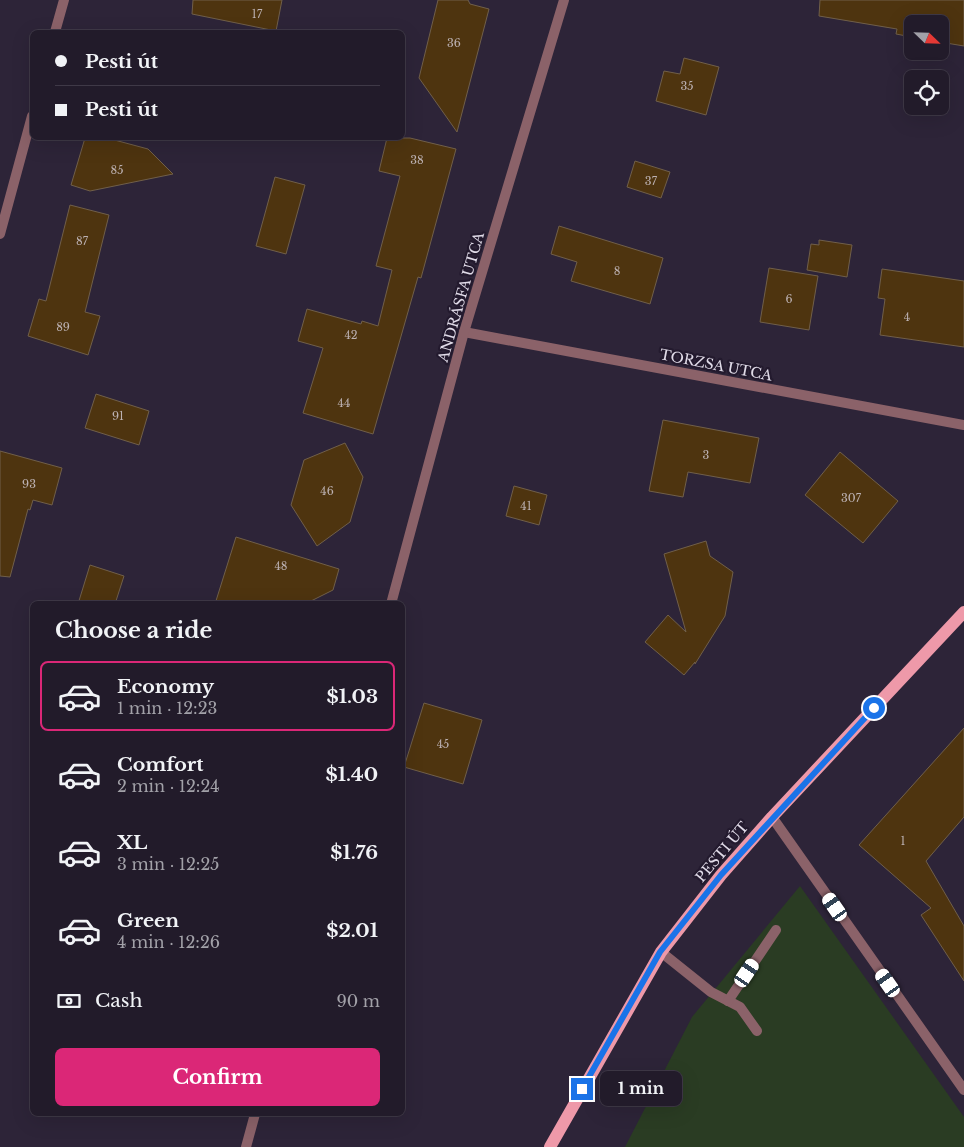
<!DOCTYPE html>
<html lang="en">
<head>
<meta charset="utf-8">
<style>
  body { margin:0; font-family:"Libre Baskerville",serif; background:#2e2836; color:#f1f3f6; height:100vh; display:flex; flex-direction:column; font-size:19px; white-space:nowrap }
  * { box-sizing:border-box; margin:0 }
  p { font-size:16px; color:#a2a1a8 }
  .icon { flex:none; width:28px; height:28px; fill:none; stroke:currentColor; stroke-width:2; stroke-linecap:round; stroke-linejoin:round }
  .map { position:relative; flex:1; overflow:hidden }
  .details { position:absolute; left:30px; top:601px; width:375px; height:515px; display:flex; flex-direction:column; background:#221b2a; border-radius:8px; box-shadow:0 5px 20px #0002,0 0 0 1px #3f3947 }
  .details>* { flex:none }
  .hud { position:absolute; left:30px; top:30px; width:375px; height:110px; border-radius:8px; box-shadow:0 5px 20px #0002,0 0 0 1px #3f3947; display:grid; align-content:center; height:110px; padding:0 25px; background:#221b2a }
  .needle { width:32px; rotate:113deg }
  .tools { position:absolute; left:904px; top:15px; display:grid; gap:10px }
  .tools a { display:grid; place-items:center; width:45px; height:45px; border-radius:8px; background:#221b2a; box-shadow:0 5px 20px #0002,0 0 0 1px #3f3947; font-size:25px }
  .end { position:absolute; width:22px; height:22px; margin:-11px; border:6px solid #1a73e8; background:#fff; box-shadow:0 0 0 2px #fff }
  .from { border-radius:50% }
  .bubble { position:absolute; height:35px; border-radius:8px; background:#221b2a; box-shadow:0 5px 20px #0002,0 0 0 1px #3f3947; font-size:16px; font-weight:700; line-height:35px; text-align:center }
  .car { position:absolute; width:15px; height:30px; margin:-15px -8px; border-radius:6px; box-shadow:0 0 4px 1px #0007; background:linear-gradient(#fff 24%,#345 0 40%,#fff 0 76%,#345 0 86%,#fff 0) }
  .hud b { display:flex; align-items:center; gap:18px; height:48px; font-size:19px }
  .hud b+b { border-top:1px solid #3f3947 }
  .hud i { width:12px; height:12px; background:#f1f3f6 }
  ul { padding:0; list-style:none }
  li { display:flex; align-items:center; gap:15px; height:70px; margin:0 10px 8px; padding:0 15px; border:2px solid transparent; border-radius:8px }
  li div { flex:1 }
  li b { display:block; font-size:19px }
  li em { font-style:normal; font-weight:700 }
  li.on { border-color:#db2777 }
  li>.icon { width:45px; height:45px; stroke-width:1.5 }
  h2 { padding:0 25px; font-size:22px; line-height:60px }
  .pay { display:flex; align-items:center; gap:12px; height:55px; padding:0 25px; font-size:19px }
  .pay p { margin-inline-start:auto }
  .primary-button { display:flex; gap:10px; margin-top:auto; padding:10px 25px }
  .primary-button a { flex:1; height:58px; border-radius:8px; background:#db2777; color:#fff; font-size:20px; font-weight:700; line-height:58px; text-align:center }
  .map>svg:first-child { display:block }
  .green { fill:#2a3c23 }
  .building { fill:#4e340f; stroke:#705f4a }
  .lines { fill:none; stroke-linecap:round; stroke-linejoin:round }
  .service { stroke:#8b6269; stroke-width:10 }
  .minor { stroke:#8b6269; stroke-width:10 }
  .primary { stroke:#ee99a9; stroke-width:12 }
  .route { stroke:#1a73e8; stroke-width:6 }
  .labels { text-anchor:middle; stroke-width:4.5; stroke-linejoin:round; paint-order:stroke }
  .number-label { font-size:11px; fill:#bcb1b2 }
  .street-label { font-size:14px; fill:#e0dbe8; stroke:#231a2e }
</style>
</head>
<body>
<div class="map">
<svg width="964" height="1147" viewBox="0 0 964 1147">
  <rect width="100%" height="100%" fill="#2d2438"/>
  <polygon class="green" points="800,886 964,1117 964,1147 625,1147 692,1017"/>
  <g class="building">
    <polygon points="193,0 282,0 276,31 192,14"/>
    <polygon points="438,0 468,0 470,4 489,9 457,132 419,78"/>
    <polygon points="820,0 964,0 964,46 940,42 940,24 912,24 912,37 896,34 897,29 819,16"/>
    <polygon points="684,58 719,67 706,115 656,101 664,71 680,74"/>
    <polygon points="85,138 107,138 148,149 173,174 90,191 71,185"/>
    <polygon points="387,138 410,138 456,149 421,278 418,277 373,434 303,413 323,348 298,341 307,309 361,324 362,321 378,326 392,270 376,266 400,176 379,171"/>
    <polygon points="635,161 670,172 661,198 627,187"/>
    <polygon points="275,177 305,185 286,254 256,246"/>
    <polygon points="70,205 109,215 85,312 100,316 88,355 28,336 39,299 46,301"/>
    <polygon points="559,226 663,258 650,304 571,281 577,262 551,254"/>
    <polygon points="819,240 852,245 847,277 807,270 811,244 819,245"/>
    <polygon points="769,268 818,276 809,330 760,322"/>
    <polygon points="882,269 964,281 964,347 880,335 885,299 878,298"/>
    <polygon points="96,394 149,411 139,445 85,428"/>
    <polygon points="663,420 759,438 750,483 688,472 683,497 649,491"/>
    <polygon points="345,443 363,477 350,522 317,546 291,505 304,460"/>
    <polygon points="0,451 62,468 52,505 33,500 30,510 28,509 10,577 0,576"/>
    <polygon points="840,452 898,501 863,543 805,495"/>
    <polygon points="514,486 547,495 539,525 506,516"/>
    <polygon points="236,537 339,569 333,590 305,604 215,604"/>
    <polygon points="706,541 710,556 733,572 725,616 695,664 695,662 684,675 645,642 668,615 686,632 664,554"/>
    <polygon points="90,565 124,576 115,604 78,604"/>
    <polygon points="424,703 482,720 463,784 404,767"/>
    <polygon points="964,728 964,817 926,861 964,926 964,981 921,915 931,908 859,845"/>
  </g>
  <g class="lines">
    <g class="service">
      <polyline points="661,952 711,992 740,1007 757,1031"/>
      <polyline points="728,1001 776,930"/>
    </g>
    <g class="minor">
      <polyline points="55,32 64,0"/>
      <polyline points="0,234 32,116"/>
      <polyline points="464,332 964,425"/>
      <polyline points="391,604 464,332 564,0"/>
      <polyline points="772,817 964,1090"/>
      <polyline points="246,1147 255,1114"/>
    </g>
    <polyline class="primary" points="550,1147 661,952 721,875 772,817 964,612"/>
  </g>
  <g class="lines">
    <polyline class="route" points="582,1089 660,952 721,875 874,708"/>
  </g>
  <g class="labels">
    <g class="number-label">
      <text x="257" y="18">17</text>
      <text x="454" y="47">36</text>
      <text x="687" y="90">35</text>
      <text x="417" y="164">38</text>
      <text x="117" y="174">85</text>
      <text x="651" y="185">37</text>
      <text x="82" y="245">87</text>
      <text x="617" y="275">8</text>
      <text x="789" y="303">6</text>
      <text x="907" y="321">4</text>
      <text x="63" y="331">89</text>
      <text x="351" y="339">42</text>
      <text x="344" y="407">44</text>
      <text x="118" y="420">91</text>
      <text x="706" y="459">3</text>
      <text x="29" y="488">93</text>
      <text x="327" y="495">46</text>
      <text x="851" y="502">307</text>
      <text x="526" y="510">41</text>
      <text x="281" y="570">48</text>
      <text x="443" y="748">45</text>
      <text x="903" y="845">1</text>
    </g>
    <g class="street-label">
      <text transform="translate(461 297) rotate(-74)" y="5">ANDRÁSFA UTCA</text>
      <text transform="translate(716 365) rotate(11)" y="5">TORZSA UTCA</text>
      <text transform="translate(722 852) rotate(-50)" y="5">PESTI ÚT</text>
    </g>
  </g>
</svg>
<div class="tools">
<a><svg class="needle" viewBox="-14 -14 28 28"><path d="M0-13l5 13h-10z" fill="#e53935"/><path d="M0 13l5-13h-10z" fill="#a2a1a8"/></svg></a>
<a><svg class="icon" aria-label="locate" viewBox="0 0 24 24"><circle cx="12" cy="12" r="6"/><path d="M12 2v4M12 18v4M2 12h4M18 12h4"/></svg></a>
</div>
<i class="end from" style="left:874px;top:708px"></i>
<i class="end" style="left:582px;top:1089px"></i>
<div class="bubble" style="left:600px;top:1071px;width:82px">1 min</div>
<i class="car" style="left:835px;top:907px;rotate:325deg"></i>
<i class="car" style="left:747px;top:973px;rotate:34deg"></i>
<i class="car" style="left:888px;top:983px;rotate:325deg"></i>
<div class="hud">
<b><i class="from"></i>Pesti út</b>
<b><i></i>Pesti út</b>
</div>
<section class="details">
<h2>Choose a ride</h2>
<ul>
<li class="on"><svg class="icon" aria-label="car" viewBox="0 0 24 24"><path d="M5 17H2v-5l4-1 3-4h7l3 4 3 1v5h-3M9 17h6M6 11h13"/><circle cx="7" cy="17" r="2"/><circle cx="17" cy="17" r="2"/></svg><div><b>Economy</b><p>1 min · 12:23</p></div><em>$1.03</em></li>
<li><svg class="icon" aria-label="car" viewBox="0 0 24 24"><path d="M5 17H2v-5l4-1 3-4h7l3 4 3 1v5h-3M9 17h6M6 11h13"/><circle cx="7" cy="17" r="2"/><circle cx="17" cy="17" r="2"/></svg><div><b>Comfort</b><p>2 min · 12:24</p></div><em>$1.40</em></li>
<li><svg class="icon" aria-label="car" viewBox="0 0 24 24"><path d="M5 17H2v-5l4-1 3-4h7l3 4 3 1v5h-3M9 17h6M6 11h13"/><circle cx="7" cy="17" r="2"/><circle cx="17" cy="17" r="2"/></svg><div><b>XL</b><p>3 min · 12:25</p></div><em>$1.76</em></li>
<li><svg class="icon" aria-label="car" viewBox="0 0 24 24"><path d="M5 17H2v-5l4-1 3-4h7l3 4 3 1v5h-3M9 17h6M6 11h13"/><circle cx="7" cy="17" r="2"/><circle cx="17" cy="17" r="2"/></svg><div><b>Green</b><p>4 min · 12:26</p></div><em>$2.01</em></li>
</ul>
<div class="pay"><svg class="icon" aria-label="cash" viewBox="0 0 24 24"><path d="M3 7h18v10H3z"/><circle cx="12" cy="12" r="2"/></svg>Cash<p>90 m</p></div>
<div class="primary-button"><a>Confirm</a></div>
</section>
</div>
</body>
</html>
